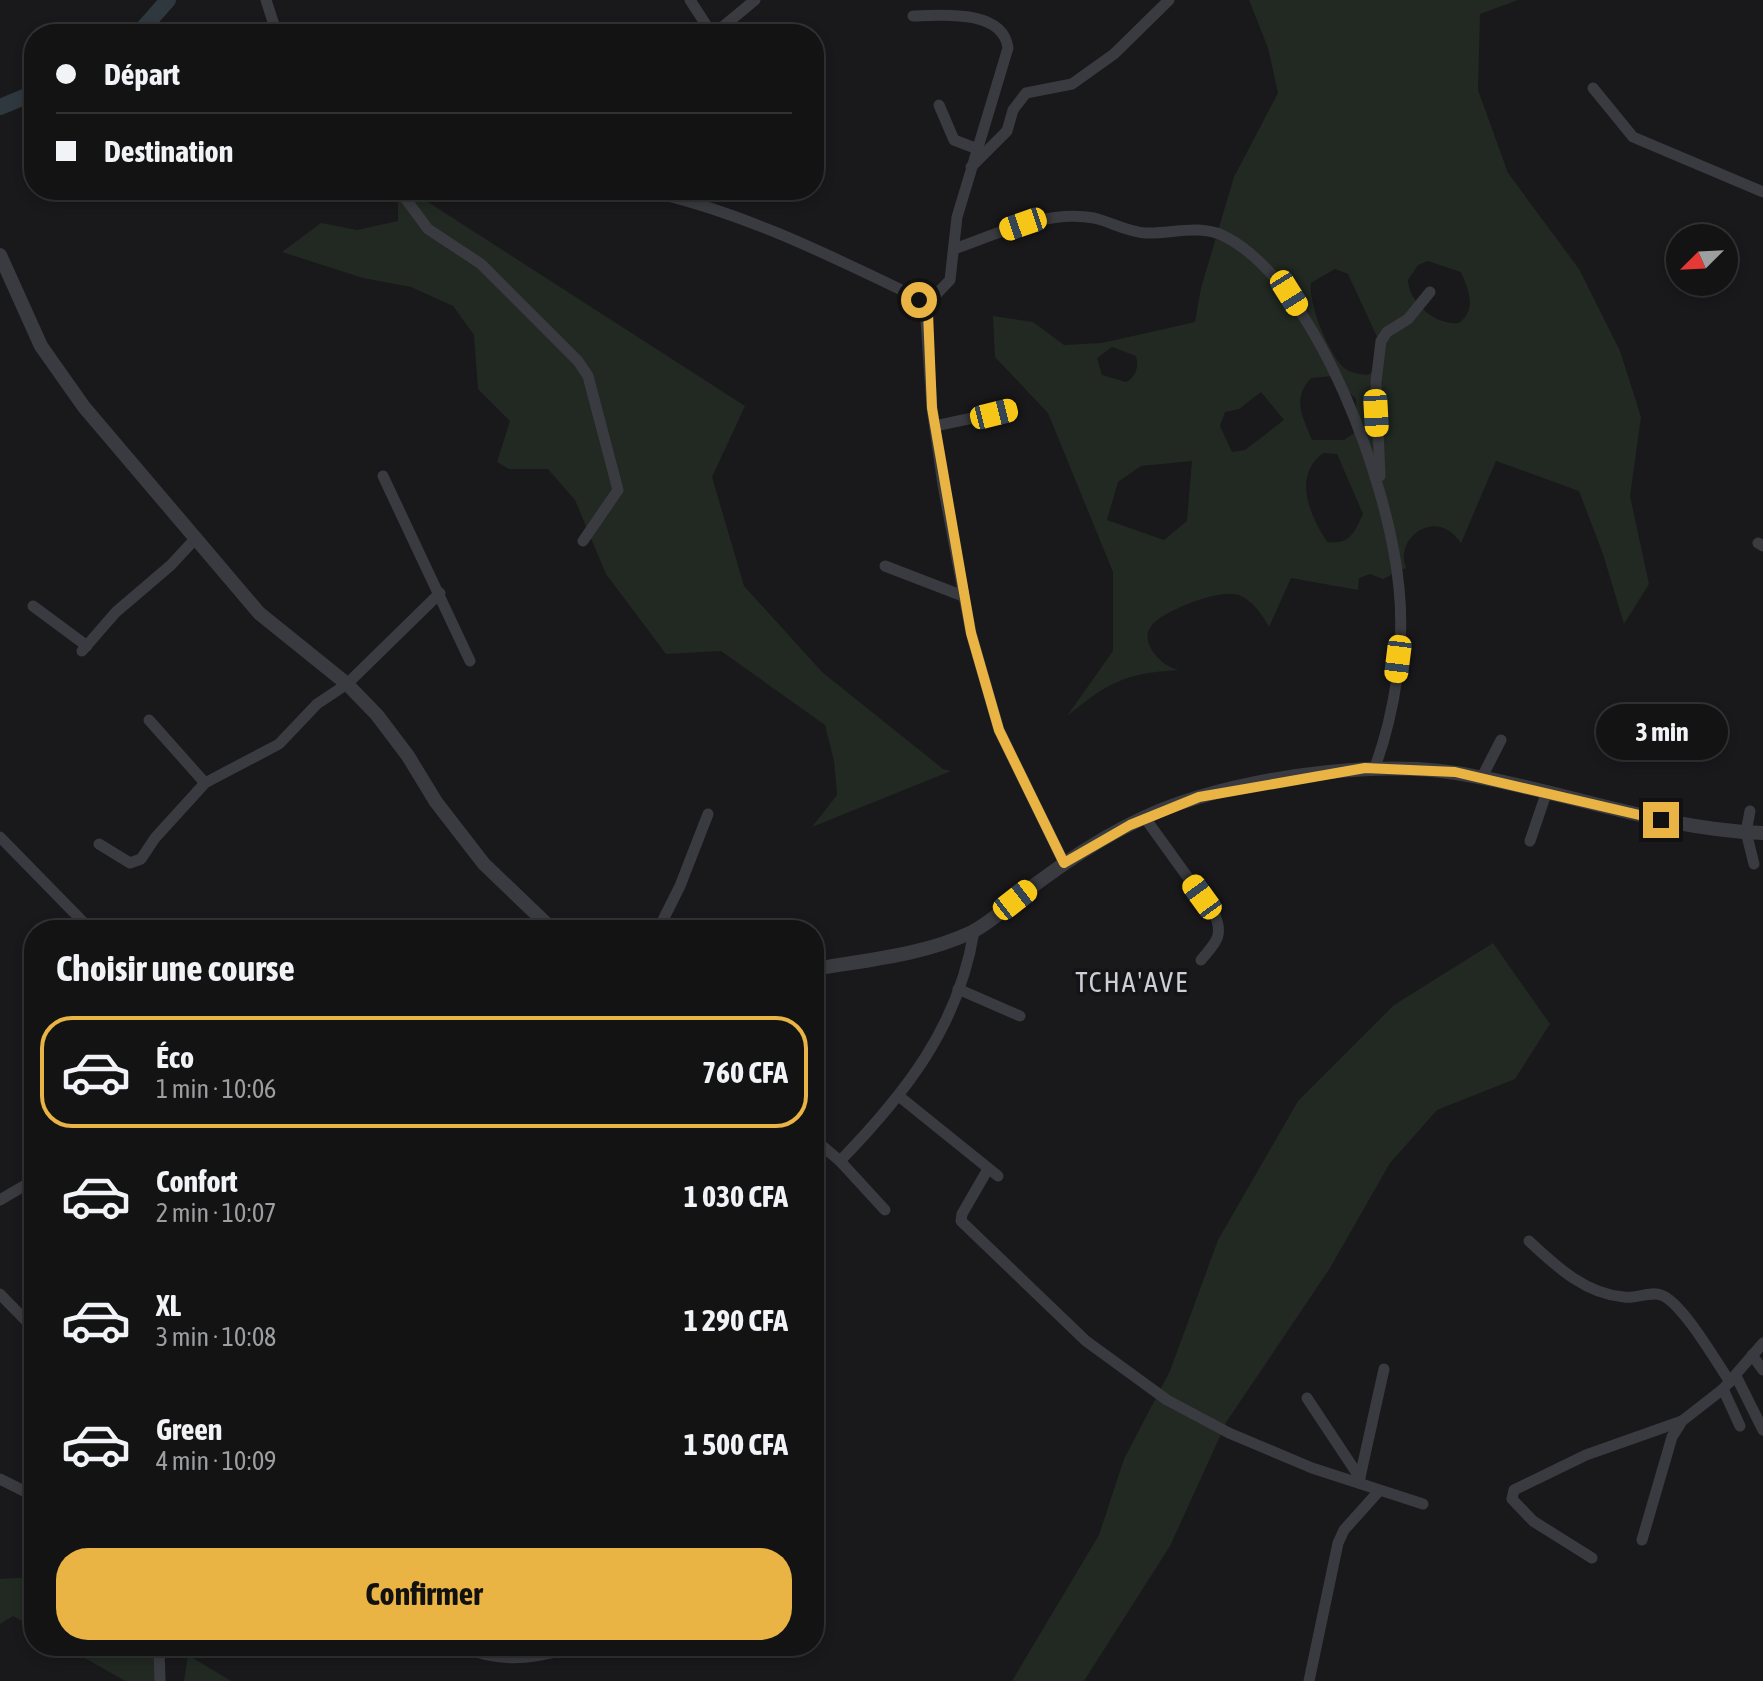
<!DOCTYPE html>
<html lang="fr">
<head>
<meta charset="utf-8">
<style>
  body { margin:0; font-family:"Asap Condensed",sans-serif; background:#202022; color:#f1f3f6; height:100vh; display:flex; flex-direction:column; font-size:30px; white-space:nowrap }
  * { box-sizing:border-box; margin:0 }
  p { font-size:26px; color:#9d9ea0 }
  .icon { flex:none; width:44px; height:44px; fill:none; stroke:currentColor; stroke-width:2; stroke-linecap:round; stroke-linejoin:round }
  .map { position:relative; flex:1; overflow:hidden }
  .panel { position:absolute; left:24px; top:920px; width:800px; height:736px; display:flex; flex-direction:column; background:#131314; border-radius:32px; box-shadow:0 4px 12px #0003,0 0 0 2px #323234 }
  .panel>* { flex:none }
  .banner { position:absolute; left:24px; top:24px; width:800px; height:176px; border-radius:32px; box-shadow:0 4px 12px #0003,0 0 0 2px #323234; display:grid; align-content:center; height:176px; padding:0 32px; background:#131314 }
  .needle { width:52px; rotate:246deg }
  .buttons { position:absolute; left:1666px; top:224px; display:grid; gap:16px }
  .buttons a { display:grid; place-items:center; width:72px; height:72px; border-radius:50%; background:#131314; box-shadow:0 4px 12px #0003,0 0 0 2px #323234; font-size:40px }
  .end { position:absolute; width:36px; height:36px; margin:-18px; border:10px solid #e9b443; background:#111; box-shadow:0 0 0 4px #111 }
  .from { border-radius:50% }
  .bubble { position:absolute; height:56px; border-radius:28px; background:#131314; box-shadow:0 4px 12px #0003,0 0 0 2px #323234; font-size:26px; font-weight:700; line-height:56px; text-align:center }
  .car { position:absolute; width:24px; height:48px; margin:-24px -12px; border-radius:10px; box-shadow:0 0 6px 2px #0007; background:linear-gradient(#f5c518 24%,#345 0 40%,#f5c518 0 76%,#345 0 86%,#f5c518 0) }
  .banner b { display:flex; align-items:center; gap:28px; height:76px; font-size:30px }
  .banner b+b { border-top:2px solid #323234 }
  .banner i { width:20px; height:20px; background:#f1f3f6 }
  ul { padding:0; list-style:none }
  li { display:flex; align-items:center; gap:24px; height:112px; margin:0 16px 12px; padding:0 16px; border:4px solid transparent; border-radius:32px }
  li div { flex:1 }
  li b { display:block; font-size:30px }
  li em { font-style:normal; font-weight:700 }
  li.active { border-color:#e9b443 }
  li>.icon { width:72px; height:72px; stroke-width:1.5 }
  h2 { padding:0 32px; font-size:36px; line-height:96px }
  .primary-button { display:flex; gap:16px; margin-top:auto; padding:16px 32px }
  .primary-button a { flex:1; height:92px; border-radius:32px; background:#e9b443; color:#111; font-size:32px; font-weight:700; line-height:92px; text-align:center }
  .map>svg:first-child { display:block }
  .green { fill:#212922; fill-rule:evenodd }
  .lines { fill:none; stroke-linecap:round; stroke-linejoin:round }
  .river { stroke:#30383f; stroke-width:16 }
  .minor { stroke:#3a3b40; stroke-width:11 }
  .tertiary { stroke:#3a3b40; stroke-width:14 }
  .route { stroke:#e9b443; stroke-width:10 }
  .labels { text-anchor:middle; stroke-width:7; stroke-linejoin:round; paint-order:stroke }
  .quarter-label { font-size:28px; letter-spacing:2px; fill:#cdcfd6; stroke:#141416 }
</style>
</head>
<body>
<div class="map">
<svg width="1763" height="1681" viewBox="0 0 1763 1681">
  <rect width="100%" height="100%" fill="#19191b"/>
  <g class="green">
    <path d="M1249 0H1518L1480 14 1478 90 1508 173 1579 269 1620 351 1641 417 1630 496 1649 584 1624 624 1603 554 1579 491 1496 461 1461 543C1437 506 1394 537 1406 568L1383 579 1370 574 1359 578 1358 590 1291 578 1269 627C1263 615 1252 600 1239 595 1221 588 1164 610 1152 625 1137 642 1163 668 1179 670 1125 673 1109 682 1067 716L1113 651V572L1048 413 995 357 993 316 1033 322 1064 345 1102 343 1195 322 1201 288 1234 177 1278 93 1268 48ZM1428 261 1461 272C1469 291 1477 309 1459 323 1436 326 1409 303 1408 280L1418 265ZM1335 269 1348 274 1385 354 1379 366 1368 375C1359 374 1350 373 1343 367 1328 352 1308 303 1311 283ZM1112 347 1136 356C1139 366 1136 377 1126 382L1102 375 1097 358ZM1333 376 1356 399 1357 431 1344 440H1312C1302 415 1292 399 1311 378ZM1261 392 1284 420 1245 450 1232 452 1220 426 1225 412 1239 409ZM1323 453 1337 454 1363 514C1354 533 1350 545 1327 542 1310 515 1292 477 1323 453ZM1192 461 1187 521 1164 540 1107 520 1118 482 1141 466Z"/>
    <polygon points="398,194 417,195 745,406 712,477 744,586 822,672 943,769 951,771 812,827 837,795 834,761 825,725 721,651 666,654 606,574 575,500 548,469 509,469 497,462 510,421 478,389 474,335 453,306 411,287 363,278 282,252 321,223 357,230 398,221"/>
    <polygon points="1493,943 1550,1024 1515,1079 1437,1110 1390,1163 1330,1268 1227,1421 1170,1546 1084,1681 1012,1681 1099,1535 1124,1459 1170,1371 1218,1240 1298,1101 1394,1005"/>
    <polygon points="34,1577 34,1628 13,1616 0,1624 0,1579"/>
    <polygon points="64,1646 161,1646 161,1671 154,1681 125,1681"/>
    <polygon points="188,1655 231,1681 184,1681"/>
  </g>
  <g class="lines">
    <g class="river">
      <polyline points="138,34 168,0"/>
      <polyline points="0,107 34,93"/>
    </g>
    <g class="minor">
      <polyline points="266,0 277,34"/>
      <polyline points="690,0 712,34"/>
      <path d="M913 16C942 15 1003 9 1008 48L957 217 950 280 925 306"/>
      <polyline points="714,34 755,0"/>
      <polyline points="1593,88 1633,137 1763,192"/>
      <polyline points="939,105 954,140 975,148"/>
      <polyline points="971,167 1007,131 1013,110 1026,93 1072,84 1114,54 1169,0"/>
      <polyline points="399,190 428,229 481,264 578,361 588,376 618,490 583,541"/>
      <polyline points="433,190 446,194 492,190"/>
      <path d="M643 190C738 210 827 254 914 296L925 306 932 408 943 485 971 633 999 730 1064 863"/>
      <path d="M954 249C997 234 1047 209 1094 218 1111 222 1128 232 1146 233 1172 234 1199 224 1224 236 1319 284 1390 488 1399 588 1405 647 1395 712 1375 767"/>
      <polyline points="935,426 1010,410"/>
      <polyline points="383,476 470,661"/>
      <polyline points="1380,476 1376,382 1381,341 1387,332 1408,319 1430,292"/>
      <polyline points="1758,543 1763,546"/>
      <polyline points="885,566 963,596"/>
      <polyline points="33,606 87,646"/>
      <polyline points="82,651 116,612 171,565 195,539"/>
      <polyline points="149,720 205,783"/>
      <polyline points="1482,777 1501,740"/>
      <polyline points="1750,811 1746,832 1754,864"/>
      <path d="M1145 818 1215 915C1224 937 1215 943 1201 960"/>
      <polyline points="0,837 91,930"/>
      <polyline points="1530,841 1546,794"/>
      <polyline points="99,844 130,863 141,859 155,838 205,783 279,744 317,704 347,684 440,593"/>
      <polyline points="658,930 680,886 708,814"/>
      <polyline points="958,989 1020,1016"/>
      <polyline points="900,1097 998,1176"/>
      <polyline points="814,1139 840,1161 885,1210"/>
      <path d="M840 1161C905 1094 959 1026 974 931"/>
      <polyline points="988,1169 962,1214 961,1221 1086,1341 1167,1400 1229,1433 1312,1468 1423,1504"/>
      <polyline points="0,1200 34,1180"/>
      <path d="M1529 1241C1556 1266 1585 1294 1624 1297 1635 1299 1651 1291 1661 1295 1682 1302 1717 1363 1730 1382"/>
      <polyline points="0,1294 34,1329"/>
      <polyline points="1752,1355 1763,1370"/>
      <polyline points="1736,1376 1763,1430"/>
      <polyline points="1723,1389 1740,1426"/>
      <polyline points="1307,1398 1360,1478"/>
      <polyline points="1360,1477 1384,1369"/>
      <polyline points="0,1479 34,1496"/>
      <polyline points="1642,1540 1672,1437 1682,1421 1723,1389 1763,1343"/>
      <polyline points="1592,1558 1533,1521 1512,1499 1514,1490 1586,1455 1682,1421"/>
      <polyline points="159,1646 160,1681"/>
      <path d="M460 1646C503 1665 536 1658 580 1646"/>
      <polyline points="1309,1681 1338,1543 1344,1530 1379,1491"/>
    </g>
    <g class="tertiary">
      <polyline points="0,255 41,346 84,407 259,613 347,684 377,715 408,756 436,802 484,864 553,930"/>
      <path d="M814 969C866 960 924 955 972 932 997 919 1017 897 1040 881 1087 846 1142 813 1199 797 1274 775 1378 761 1456 773 1559 789 1657 829 1763 833"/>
    </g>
  </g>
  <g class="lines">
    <polyline class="route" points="919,300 928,313 932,408 971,633 999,730 1064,863 1130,825 1199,797 1365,768 1455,772 1661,820"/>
  </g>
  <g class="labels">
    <g class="quarter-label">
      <text x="1132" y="992">TCHA'AVE</text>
    </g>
  </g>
</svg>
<div class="buttons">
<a><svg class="needle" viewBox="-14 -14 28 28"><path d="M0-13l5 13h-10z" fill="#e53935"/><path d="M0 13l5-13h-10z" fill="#9d9ea0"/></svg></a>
</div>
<i class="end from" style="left:919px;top:300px"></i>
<i class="end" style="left:1661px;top:820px"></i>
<div class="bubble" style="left:1596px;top:704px;width:132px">3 min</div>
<i class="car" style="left:1023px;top:224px;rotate:251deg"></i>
<i class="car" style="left:1289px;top:293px;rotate:148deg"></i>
<i class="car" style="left:1376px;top:413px;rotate:177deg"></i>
<i class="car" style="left:994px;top:414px;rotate:76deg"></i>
<i class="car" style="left:1398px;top:659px;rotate:187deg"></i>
<i class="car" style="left:1202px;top:897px;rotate:324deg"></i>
<i class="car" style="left:1015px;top:900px;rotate:52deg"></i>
<div class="banner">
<b><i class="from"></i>Départ</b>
<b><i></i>Destination</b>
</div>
<section class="panel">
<h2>Choisir une course</h2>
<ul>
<li class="active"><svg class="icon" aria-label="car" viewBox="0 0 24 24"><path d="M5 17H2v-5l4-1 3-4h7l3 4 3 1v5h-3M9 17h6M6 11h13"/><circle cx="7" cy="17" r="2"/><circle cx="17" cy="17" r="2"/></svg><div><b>Éco</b><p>1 min · 10:06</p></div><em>760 CFA</em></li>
<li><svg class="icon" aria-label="car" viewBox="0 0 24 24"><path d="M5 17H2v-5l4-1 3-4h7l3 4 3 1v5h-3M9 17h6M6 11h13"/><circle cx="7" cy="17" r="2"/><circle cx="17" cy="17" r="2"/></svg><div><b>Confort</b><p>2 min · 10:07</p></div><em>1 030 CFA</em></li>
<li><svg class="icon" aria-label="car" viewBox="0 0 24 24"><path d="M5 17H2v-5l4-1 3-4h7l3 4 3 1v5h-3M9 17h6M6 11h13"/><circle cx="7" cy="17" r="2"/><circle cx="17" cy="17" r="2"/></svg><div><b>XL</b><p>3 min · 10:08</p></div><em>1 290 CFA</em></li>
<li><svg class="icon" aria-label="car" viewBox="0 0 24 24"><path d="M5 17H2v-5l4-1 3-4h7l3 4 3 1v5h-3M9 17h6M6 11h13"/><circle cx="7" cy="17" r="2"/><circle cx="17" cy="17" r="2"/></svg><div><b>Green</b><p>4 min · 10:09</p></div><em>1 500 CFA</em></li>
</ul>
<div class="primary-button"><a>Confirmer</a></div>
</section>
</div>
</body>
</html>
